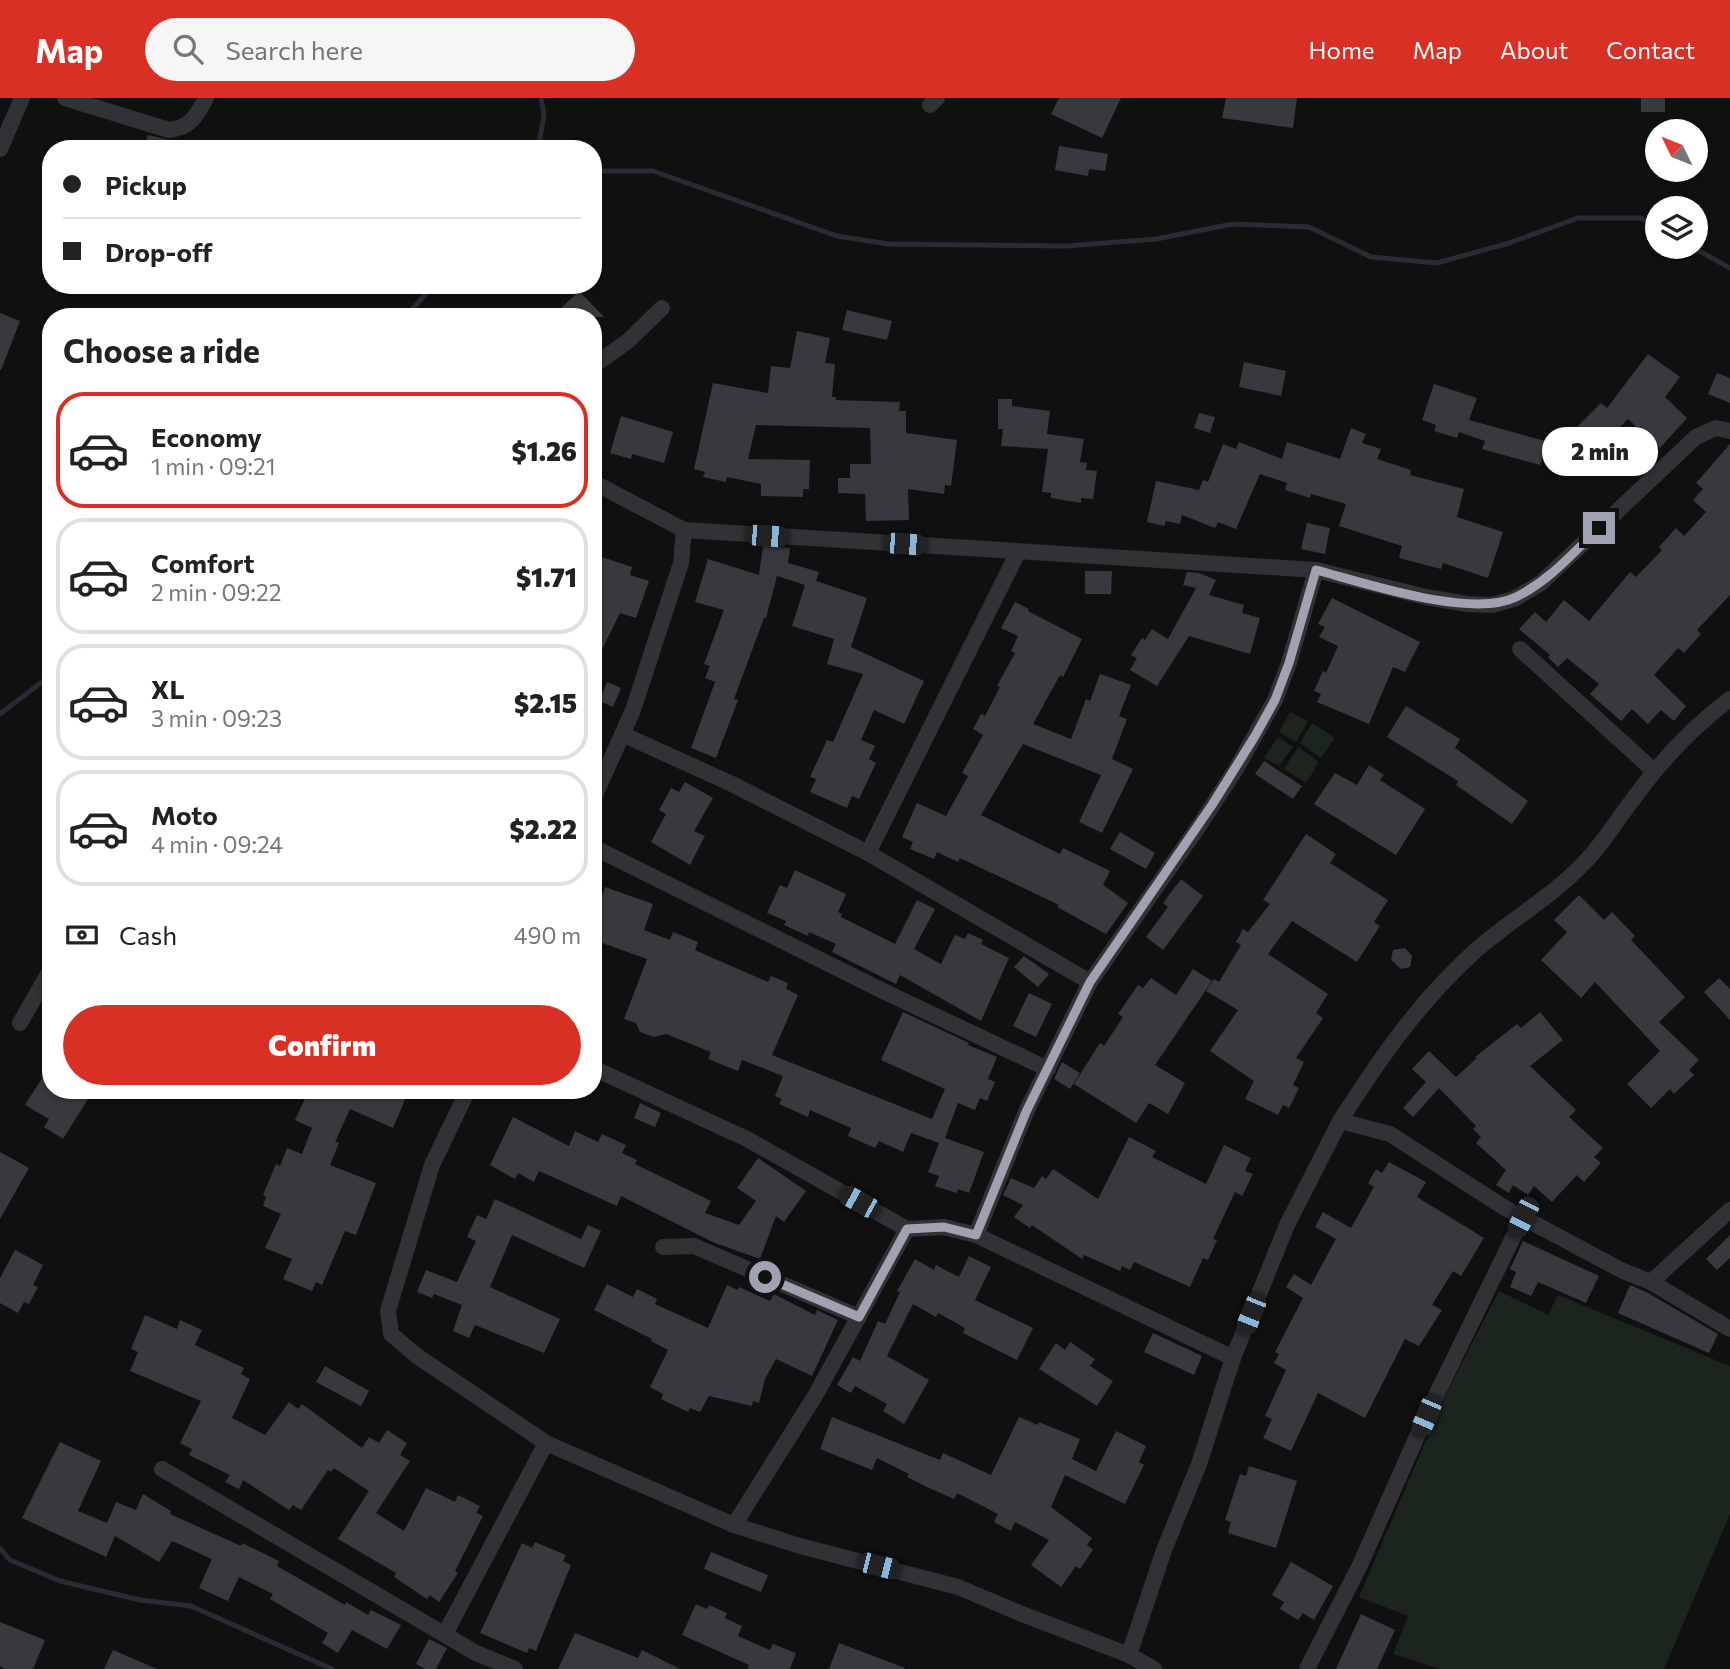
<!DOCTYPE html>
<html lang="en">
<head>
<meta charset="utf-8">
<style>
  body { margin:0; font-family:Commissioner,sans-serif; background:#f6f6f6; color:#222; height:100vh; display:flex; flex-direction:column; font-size:26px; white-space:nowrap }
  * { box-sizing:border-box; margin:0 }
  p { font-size:23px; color:#767676 }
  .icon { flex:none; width:38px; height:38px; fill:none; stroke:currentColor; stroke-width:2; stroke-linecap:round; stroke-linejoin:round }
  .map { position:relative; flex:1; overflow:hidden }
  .drawer { position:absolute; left:42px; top:210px; width:560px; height:791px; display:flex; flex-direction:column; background:#fff; border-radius:28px; box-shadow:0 2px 5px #0004 }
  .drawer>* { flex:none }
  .top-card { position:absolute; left:42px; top:42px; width:560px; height:154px; border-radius:28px; box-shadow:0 2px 5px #0004; display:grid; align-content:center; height:154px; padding:0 21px; background:#fff }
  .needle { width:46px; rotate:313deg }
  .controls { position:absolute; left:1645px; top:21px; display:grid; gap:14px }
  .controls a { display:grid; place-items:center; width:63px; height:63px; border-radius:50%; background:#fff; box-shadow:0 2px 5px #0004; font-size:35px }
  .end { position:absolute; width:32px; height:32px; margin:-16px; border:9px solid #a0a2b2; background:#111; box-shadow:0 0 0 4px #111 }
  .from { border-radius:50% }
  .bubble { position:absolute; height:49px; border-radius:24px; background:#fff; box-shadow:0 2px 5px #0004; font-size:23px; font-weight:800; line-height:49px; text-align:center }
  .car { position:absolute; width:21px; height:42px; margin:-21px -10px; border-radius:9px; box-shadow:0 0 5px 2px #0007; background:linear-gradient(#222 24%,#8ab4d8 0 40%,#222 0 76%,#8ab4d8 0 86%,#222 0) }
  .top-card b { display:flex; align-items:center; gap:24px; height:66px; font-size:26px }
  .top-card b+b { border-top:2px solid #e0e0e0 }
  .top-card i { width:18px; height:18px; background:#222 }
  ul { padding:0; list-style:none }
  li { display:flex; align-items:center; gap:21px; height:116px; margin:0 14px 10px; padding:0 7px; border:4px solid #e0e0e0; border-radius:28px }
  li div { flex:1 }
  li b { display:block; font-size:26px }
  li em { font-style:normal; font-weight:800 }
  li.selected { border-color:#d93025 }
  li>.icon { width:63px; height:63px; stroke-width:1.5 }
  h2 { padding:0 21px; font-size:32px; line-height:84px }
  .pay { display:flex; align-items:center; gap:18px; height:77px; padding:0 21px; font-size:26px }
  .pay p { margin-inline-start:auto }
  .button { display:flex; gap:14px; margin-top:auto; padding:14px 21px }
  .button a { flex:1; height:80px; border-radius:42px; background:#d93025; color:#fff; font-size:28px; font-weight:800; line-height:80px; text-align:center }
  header { display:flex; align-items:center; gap:42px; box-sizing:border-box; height:98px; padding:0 35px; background:#d93025; color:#fff }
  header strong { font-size:33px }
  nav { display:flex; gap:38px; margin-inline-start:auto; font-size:24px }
  .search { width:490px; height:63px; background:#f6f6f6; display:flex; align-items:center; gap:18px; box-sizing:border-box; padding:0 24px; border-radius:38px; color:#767676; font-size:26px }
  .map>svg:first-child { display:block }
  .green { fill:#1c241e }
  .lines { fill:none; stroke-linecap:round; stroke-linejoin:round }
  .stream { stroke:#262b34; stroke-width:5 }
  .building { fill:#39383e }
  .minor { stroke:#313136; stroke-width:16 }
  .route { stroke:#a0a2b2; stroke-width:9 }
</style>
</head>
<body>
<header>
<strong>Map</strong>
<div class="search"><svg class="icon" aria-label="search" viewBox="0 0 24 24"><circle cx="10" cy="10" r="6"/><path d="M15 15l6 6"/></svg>Search here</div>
<nav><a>Home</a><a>Map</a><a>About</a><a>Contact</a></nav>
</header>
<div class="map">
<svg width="1730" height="1571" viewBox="0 0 1730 1571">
  <rect width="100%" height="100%" fill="#101011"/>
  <g class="green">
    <polygon points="1290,614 1308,623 1296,644 1279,634"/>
    <polygon points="1312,625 1335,640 1321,660 1300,645"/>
    <polygon points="1278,639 1293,649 1279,668 1264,660"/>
    <polygon points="1298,649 1319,664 1306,685 1284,671"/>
    <polygon points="1499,1193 1548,1217 1558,1197 1730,1268 1730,1416 1664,1571 1440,1571 1393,1556 1408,1518 1359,1499 1446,1296"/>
  </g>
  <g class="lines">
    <g class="stream">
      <polyline points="538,51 544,17 541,0"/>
      <polyline points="593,73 653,73 837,138 888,146 1066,148 1156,141 1233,126 1309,129 1371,159 1437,165 1509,145 1578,120 1641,120 1657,129"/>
      <polyline points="1692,149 1730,170"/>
      <polyline points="405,219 434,187"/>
      <polyline points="0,616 51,577"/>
      <polyline points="0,1450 10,1462 60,1483 140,1502 191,1508 332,1571"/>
    </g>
  </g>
  <g class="building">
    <polygon points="1059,0 1121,0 1102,40 1051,16"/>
    <polygon points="1226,0 1297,0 1293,30 1222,20"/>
    <rect x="1641" y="0" width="24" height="14"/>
    <polygon points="148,37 169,42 188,51 143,51"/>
    <polygon points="1059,48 1108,56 1105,73 1089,71 1088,78 1055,72"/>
    <polygon points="579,193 604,219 552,219"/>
    <polygon points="847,212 892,223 887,242 842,232"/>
    <polygon points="0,215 20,223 1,272 0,272"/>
    <polygon points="797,233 830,240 825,265 835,266 832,299 836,299 836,302 900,304 899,313 906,313 906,335 957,342 951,388 945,387 944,396 908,391 909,422 866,423 865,396 838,395 838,380 850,380 850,366 871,366 870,330 756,327 748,361 810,362 809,391 803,391 803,399 761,398 761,386 727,379 726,384 703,379 705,374 694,371 713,285 768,295 771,268 790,270"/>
    <polygon points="1648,256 1680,279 1665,299 1687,320 1660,350 1628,321 1572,377 1545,350 1540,367 1482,351 1485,343 1459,334 1457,340 1434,333 1436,327 1422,322 1434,286 1477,300 1469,322 1559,347 1601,305 1607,310"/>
    <polygon points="1244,264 1286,273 1281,298 1239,289"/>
    <polygon points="1717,275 1730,280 1730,305 1708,296"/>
    <polygon points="998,301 1012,301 1012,308 1050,313 1047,336 1084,341 1080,364 1087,365 1086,372 1097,373 1093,401 1081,400 1081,405 1051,400 1051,395 1042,394 1048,351 1001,348 1003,331 998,331"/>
    <polygon points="1199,315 1215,319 1210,335 1194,330"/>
    <polygon points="621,318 673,334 664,365 632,356 631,361 610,355"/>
    <polygon points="1351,330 1366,336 1362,345 1381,351 1377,361 1411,372 1410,377 1464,391 1457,419 1503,434 1488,480 1443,465 1441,471 1399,460 1402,448 1339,428 1346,406 1311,396 1310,400 1285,392 1287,385 1260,376 1236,431 1218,424 1215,430 1182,417 1180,426 1166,423 1164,428 1147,424 1156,383 1199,392 1203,382 1208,384 1223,346 1236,351 1239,344 1282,361 1287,344 1340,361"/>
    <polygon points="1730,346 1730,497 1697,532 1701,536 1684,555 1678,550 1654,577 1686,608 1674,623 1661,612 1648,626 1632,611 1621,623 1590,596 1599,586 1567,560 1558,569 1548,559 1550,557 1519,531 1535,514 1546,524 1564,502 1589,523 1630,474 1636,479 1662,452 1659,449 1676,430 1684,438 1706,414 1693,402 1703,391 1696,385"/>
    <polygon points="1307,425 1330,430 1325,456 1301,451"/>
    <polygon points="763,448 790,450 788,465 819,474 816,483 867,500 851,549 924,583 904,626 874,612 861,642 875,648 869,661 876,665 859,701 852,698 847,710 810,694 816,681 810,679 827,642 833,644 863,576 827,566 834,541 792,528 805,487 777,478 766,520 764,520 734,601 738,602 716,660 691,650 715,584 705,580 710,568 704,566 724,512 695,504 708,461 759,477"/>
    <polygon points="593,456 632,469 630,477 649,483 636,520 620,515 593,570"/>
    <polygon points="1085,473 1112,473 1111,496 1085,496"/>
    <polygon points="1187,474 1199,475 1216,482 1209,497 1244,507 1242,515 1260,520 1250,556 1189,538 1157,588 1130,572 1137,560 1131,557 1142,540 1145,542 1152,531 1168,541 1196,490 1183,487"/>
    <polygon points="1332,500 1420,544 1405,574 1393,569 1369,626 1317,604 1321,596 1314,593 1323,573 1326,575 1338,548 1319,539 1325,529 1318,526"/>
    <polygon points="1015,504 1029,511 1028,513 1082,541 1063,579 1060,577 1033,626 1071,641 1086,601 1090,603 1100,576 1131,587 1119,618 1127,621 1112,661 1133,671 1102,735 1079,724 1101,677 1023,646 981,717 1060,756 1063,750 1110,773 1103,787 1128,805 1106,836 1057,809 1059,807 960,760 958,764 937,754 934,761 910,751 913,744 902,739 917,705 946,718 968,678 962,675 983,637 973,631 981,616 985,618 1000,589 997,588 1015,555 1011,553 1018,538 1001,530"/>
    <polygon points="607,584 621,590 613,609 599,603"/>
    <polygon points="1406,608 1460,641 1455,650 1528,703 1512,726 1456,687 1458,683 1387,639"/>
    <polygon points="1264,663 1302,688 1293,701 1255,676"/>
    <polygon points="1369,667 1384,677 1380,682 1425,711 1396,757 1314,706 1335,675 1357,687"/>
    <polygon points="685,684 713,700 694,733 705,738 690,767 651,744 666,716 659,712 671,690 679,694"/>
    <polygon points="1120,734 1155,755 1146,771 1110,751"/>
    <polygon points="1306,736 1336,756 1330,765 1388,802 1374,824 1380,828 1357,864 1292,823 1268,856 1328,896 1316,915 1323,920 1296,960 1304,964 1293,987 1299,990 1289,1010 1283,1007 1278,1017 1245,1001 1254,983 1210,953 1238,912 1206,893 1214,881 1219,884 1241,847 1236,844 1243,831 1248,834 1270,806 1263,802"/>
    <polygon points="795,772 846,796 838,814 842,816 841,819 895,846 917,802 935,811 914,851 941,866 955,837 965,841 968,835 983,842 981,846 1009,860 981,923 900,877 896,886 832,854 836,846 809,834 808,838 784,827 786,823 767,815 780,787 787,790"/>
    <polygon points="1181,781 1203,798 1163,852 1146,839 1168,809 1163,805"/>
    <polygon points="605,789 653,806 644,832 670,842 673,834 698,844 695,852 706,857 768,884 771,878 788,885 786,891 798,897 772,957 932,1021 945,991 881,962 903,914 969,945 968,947 997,959 988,981 995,984 987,1003 980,1000 975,1012 958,1005 945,1040 984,1054 969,1095 958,1091 956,1095 935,1088 939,1078 928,1074 939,1045 911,1035 903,1054 879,1043 875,1050 848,1038 851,1030 810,1012 808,1019 779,1006 782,1001 775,998 783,978 742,962 738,973 708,961 711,954 666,936 654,939 640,934 636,925 624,921 647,861 594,842 602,819 596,817"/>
    <polygon points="1579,797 1604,822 1612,814 1635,838 1631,842 1685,899 1659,924 1699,962 1689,972 1694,977 1674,996 1670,991 1651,1010 1627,986 1660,953 1595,884 1581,900 1541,862 1567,834 1554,822"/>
    <polygon points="1405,850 1412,858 1410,869 1401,871 1391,862 1393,852"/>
    <polygon points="1024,858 1049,876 1038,889 1014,869"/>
    <polygon points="1193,871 1212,883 1155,967 1185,985 1168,1016 1149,1005 1136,1025 1074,986 1100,945 1104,948 1123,919 1118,916 1138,887 1143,890 1151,880 1176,897"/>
    <polygon points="1719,880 1730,891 1730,922 1704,894"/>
    <polygon points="1029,895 1052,906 1036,939 1013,928"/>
    <polygon points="1540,914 1563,942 1530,968 1576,1012 1569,1019 1603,1050 1594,1059 1601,1065 1584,1084 1577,1077 1552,1104 1534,1088 1528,1097 1513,1087 1509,1095 1496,1087 1506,1072 1476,1045 1481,1039 1473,1031 1476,1028 1439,990 1413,1019 1403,1010 1426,984 1412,971 1429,953 1456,979 1477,960 1475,959 1517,926 1521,930"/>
    <polygon points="1062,964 1080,975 1070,991 1054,981"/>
    <polygon points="51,966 51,992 73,992 88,1001 63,1041 44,1029 49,1021 25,1007"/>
    <polygon points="309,992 409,992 393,1030 350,1011 335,1044 339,1045 330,1067 376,1085 356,1137 345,1133 322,1187 316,1184 312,1193 283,1181 292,1161 265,1150 281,1116 263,1108 266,1099 263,1097 276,1066 280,1068 287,1050 302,1056 312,1030 295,1022"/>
    <polygon points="640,1005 661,1015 655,1029 634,1020"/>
    <polygon points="513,1019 569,1048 575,1033 598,1044 602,1036 626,1047 622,1055 637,1062 635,1066 711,1103 705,1115 739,1127 756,1103 737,1090 758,1060 806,1093 784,1124 776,1118 760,1161 715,1145 621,1098 617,1108 539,1073 534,1084 518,1075 515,1081 490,1067"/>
    <polygon points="1129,1039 1156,1053 1152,1059 1206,1086 1224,1047 1251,1060 1245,1073 1253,1076 1242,1098 1235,1094 1213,1141 1217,1142 1208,1162 1203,1160 1190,1189 1134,1164 1130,1172 1122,1168 1120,1173 1084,1157 1082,1161 1032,1127 1030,1130 1014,1119 1023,1107 1003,1097 1011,1080 1034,1090 1042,1078 1046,1081 1053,1071 1098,1101"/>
    <polygon points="0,1054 29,1070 0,1121"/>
    <polygon points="1389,1064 1426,1084 1417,1099 1484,1140 1461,1178 1453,1173 1432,1207 1442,1212 1419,1248 1405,1241 1365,1320 1318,1295 1291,1353 1263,1340 1272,1321 1265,1318 1286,1272 1274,1265 1279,1256 1275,1254 1303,1200 1286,1189 1294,1176 1311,1187 1336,1141 1315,1129 1323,1114 1351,1130 1374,1089 1368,1085 1376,1071 1382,1075"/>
    <polygon points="495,1101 581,1141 588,1127 601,1133 584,1170 512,1137 490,1189 560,1221 544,1255 475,1227 469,1240 453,1233 462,1207 434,1196 432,1200 417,1194 426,1172 457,1184 476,1143 467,1139 477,1117 486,1121"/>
    <polygon points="1730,1137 1730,1160 1717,1172 1706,1161"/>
    <polygon points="1523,1143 1599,1178 1586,1205 1538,1184 1531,1198 1510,1189 1516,1174 1510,1171"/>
    <polygon points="15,1152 43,1167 33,1187 38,1189 29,1206 24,1204 18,1215 0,1205 0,1180"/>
    <polygon points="969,1158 991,1169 975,1202 1033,1230 1017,1262 963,1235 965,1230 938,1215 936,1219 913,1206 887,1258 929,1282 904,1326 883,1313 887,1306 855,1288 851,1295 837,1287 853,1259 860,1263 878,1223 885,1226 900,1194 897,1193 915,1161 934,1172 936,1167 959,1179"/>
    <polygon points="607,1186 633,1199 637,1191 657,1201 655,1206 708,1230 727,1187 738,1192 739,1189 770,1203 774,1196 815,1217 817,1212 838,1222 812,1278 776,1261 765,1281 759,1305 753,1303 752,1308 709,1298 700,1314 690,1310 688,1314 661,1301 663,1296 650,1289 668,1252 651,1243 652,1241 594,1212"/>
    <polygon points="1630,1187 1648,1195 1718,1236 1709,1255 1618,1215"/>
    <polygon points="145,1217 177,1231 180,1222 202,1232 195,1247 244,1270 241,1276 250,1281 232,1320 265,1337 289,1304 298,1311 302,1306 362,1350 369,1339 379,1345 387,1332 407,1345 400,1357 410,1363 376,1415 404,1433 426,1390 455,1404 458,1397 480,1408 476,1415 483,1418 455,1473 458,1475 439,1504 430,1497 427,1501 394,1479 396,1475 338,1441 369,1393 334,1370 331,1374 328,1372 301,1412 293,1407 289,1412 243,1382 239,1391 225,1384 230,1377 189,1357 192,1351 180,1345 201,1303 130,1273 138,1254 131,1251"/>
    <polygon points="1153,1235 1202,1258 1194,1277 1144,1254"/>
    <polygon points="1070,1244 1095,1261 1090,1268 1113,1283 1097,1308 1039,1271 1056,1245 1065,1252"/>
    <polygon points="325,1268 369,1293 361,1308 316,1284"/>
    <polygon points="832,1319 940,1362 943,1355 991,1377 1019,1319 1038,1327 1039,1324 1080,1341 1072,1361 1096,1373 1116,1333 1146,1348 1139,1364 1144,1367 1125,1406 1065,1377 1051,1409 1092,1440 1087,1447 1093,1452 1080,1471 1076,1468 1061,1489 1031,1467 1049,1442 1015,1424 1011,1433 994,1424 998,1416 957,1395 954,1401 927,1389 907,1379 909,1376 877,1360 872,1372 820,1351"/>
    <polygon points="60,1344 101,1363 78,1413 107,1425 116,1404 136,1412 143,1396 171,1413 170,1416 241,1448 242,1445 279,1463 277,1468 345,1507 346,1504 368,1517 371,1512 401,1527 387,1551 352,1532 338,1555 322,1545 328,1535 270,1501 273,1496 239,1479 228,1503 199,1490 212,1461 172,1443 159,1464 115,1438 106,1459 22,1420"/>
    <polygon points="1249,1368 1297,1383 1276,1450 1228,1435 1231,1424 1225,1422 1240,1376 1246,1378"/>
    <polygon points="535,1444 566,1457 563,1463 571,1467 536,1553 529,1550 527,1555 480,1535 522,1445 532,1450"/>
    <polygon points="711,1454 768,1477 761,1494 704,1471"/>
    <polygon points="1291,1464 1333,1488 1314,1522 1303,1515 1298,1522 1280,1511 1284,1504 1272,1497"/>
    <polygon points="696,1506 707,1511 709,1507 727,1515 725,1520 742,1528 738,1538 770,1552 773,1546 796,1555 790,1571 748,1571 749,1567 682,1537"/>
    <polygon points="1361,1516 1395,1532 1377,1571 1336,1571"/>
    <polygon points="0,1524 45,1542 33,1571 6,1571 0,1568"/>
    <polygon points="575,1535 638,1560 642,1552 680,1571 558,1571"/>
    <polygon points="429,1541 447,1550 436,1571 425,1571 416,1566"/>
    <polygon points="839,1545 905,1570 904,1571 829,1571"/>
    <polygon points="113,1552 157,1571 104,1571"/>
  </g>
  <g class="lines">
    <g class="minor">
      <path d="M65 0 169 32C191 29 196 19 206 0"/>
      <polyline points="930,7 937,0"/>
      <polyline points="0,51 22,0"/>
      <polyline points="593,268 628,243 662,210"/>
      <polyline points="593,384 684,432 681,465 633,612 593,702"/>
      <polyline points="684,432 1316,472 1426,499 1467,506 1492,507 1514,501 1541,485 1696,339 1716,330 1730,333"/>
      <polyline points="1520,551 1654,673"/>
      <polyline points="622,636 732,686 868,755 1090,884"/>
      <polyline points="593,749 885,894 1048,971"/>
      <polyline points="868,755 1018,454"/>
      <polyline points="20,925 51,871"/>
      <polyline points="593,970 747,1041 907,1131 944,1129 976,1137 1233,1260"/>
      <polyline points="468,992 432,1067 388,1213 391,1236 417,1258 546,1345 734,1427 800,1448 958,1489 1022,1516 1129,1557 1154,1571"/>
      <path d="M1340 1023C1381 959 1418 905 1475 853 1509 823 1550 800 1582 767 1601 748 1615 725 1631 704 1659 665 1691 630 1730 601"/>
      <polyline points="976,1137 1026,1014 1090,884 1201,725 1236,671 1275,602 1289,565 1316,472"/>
      <polyline points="663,1149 694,1148 859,1219"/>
      <polyline points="1651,1184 1730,1231"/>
      <polyline points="162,1371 476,1555 515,1571"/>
      <polyline points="734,1427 815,1298 907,1131"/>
      <polyline points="445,1536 546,1345"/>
      <polyline points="1129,1557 1164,1452 1199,1366 1233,1260 1287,1127 1340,1023 1390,1036 1505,1110 1623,1173 1651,1184 1730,1112"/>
      <polyline points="1307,1571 1360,1467 1426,1318 1523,1119"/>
    </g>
  </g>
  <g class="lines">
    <path class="route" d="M765 1179 859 1219 907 1131 944 1129 976 1137 1026 1014 1090 884 1212 707 1255 638 1275 602 1289 565 1316 472C1365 485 1472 521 1516 499 1549 483 1573 455 1599 430"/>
  </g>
</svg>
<div class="controls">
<a><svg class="needle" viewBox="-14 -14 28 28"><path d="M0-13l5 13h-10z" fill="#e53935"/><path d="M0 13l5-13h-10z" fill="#767676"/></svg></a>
<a><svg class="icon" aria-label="layers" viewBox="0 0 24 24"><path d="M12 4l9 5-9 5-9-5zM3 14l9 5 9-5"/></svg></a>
</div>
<i class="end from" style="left:765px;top:1179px"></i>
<i class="end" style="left:1599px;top:430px"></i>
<div class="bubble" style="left:1542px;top:329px;width:116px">2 min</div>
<i class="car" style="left:767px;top:438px;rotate:94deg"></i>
<i class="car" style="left:905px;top:446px;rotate:94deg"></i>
<i class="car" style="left:859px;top:1104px;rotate:299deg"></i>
<i class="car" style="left:1523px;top:1119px;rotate:207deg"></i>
<i class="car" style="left:1251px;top:1216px;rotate:202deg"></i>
<i class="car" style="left:1426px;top:1318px;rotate:203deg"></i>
<i class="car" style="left:879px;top:1468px;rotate:104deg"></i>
<div class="top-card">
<b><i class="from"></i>Pickup</b>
<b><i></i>Drop-off</b>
</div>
<section class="drawer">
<h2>Choose a ride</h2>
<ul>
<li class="selected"><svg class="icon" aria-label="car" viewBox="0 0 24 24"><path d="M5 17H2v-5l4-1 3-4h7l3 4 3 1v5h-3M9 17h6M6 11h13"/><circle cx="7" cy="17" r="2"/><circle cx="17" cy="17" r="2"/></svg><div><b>Economy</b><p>1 min · 09:21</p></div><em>$1.26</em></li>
<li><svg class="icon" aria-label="car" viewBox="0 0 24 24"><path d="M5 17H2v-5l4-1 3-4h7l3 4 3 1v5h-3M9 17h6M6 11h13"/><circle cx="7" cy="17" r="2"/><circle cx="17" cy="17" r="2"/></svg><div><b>Comfort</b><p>2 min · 09:22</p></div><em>$1.71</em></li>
<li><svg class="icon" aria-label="car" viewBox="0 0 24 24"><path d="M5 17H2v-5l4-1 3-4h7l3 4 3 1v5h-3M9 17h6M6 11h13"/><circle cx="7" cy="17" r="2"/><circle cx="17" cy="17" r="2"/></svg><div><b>XL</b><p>3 min · 09:23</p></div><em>$2.15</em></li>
<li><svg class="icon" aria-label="car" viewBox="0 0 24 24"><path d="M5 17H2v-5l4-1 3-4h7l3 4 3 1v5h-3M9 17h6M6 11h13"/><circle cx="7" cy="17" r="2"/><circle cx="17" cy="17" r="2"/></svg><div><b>Moto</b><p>4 min · 09:24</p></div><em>$2.22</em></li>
</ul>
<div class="pay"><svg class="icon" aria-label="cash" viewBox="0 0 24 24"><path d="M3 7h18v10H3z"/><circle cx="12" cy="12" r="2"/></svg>Cash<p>490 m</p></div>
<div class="button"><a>Confirm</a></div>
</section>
</div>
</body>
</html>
